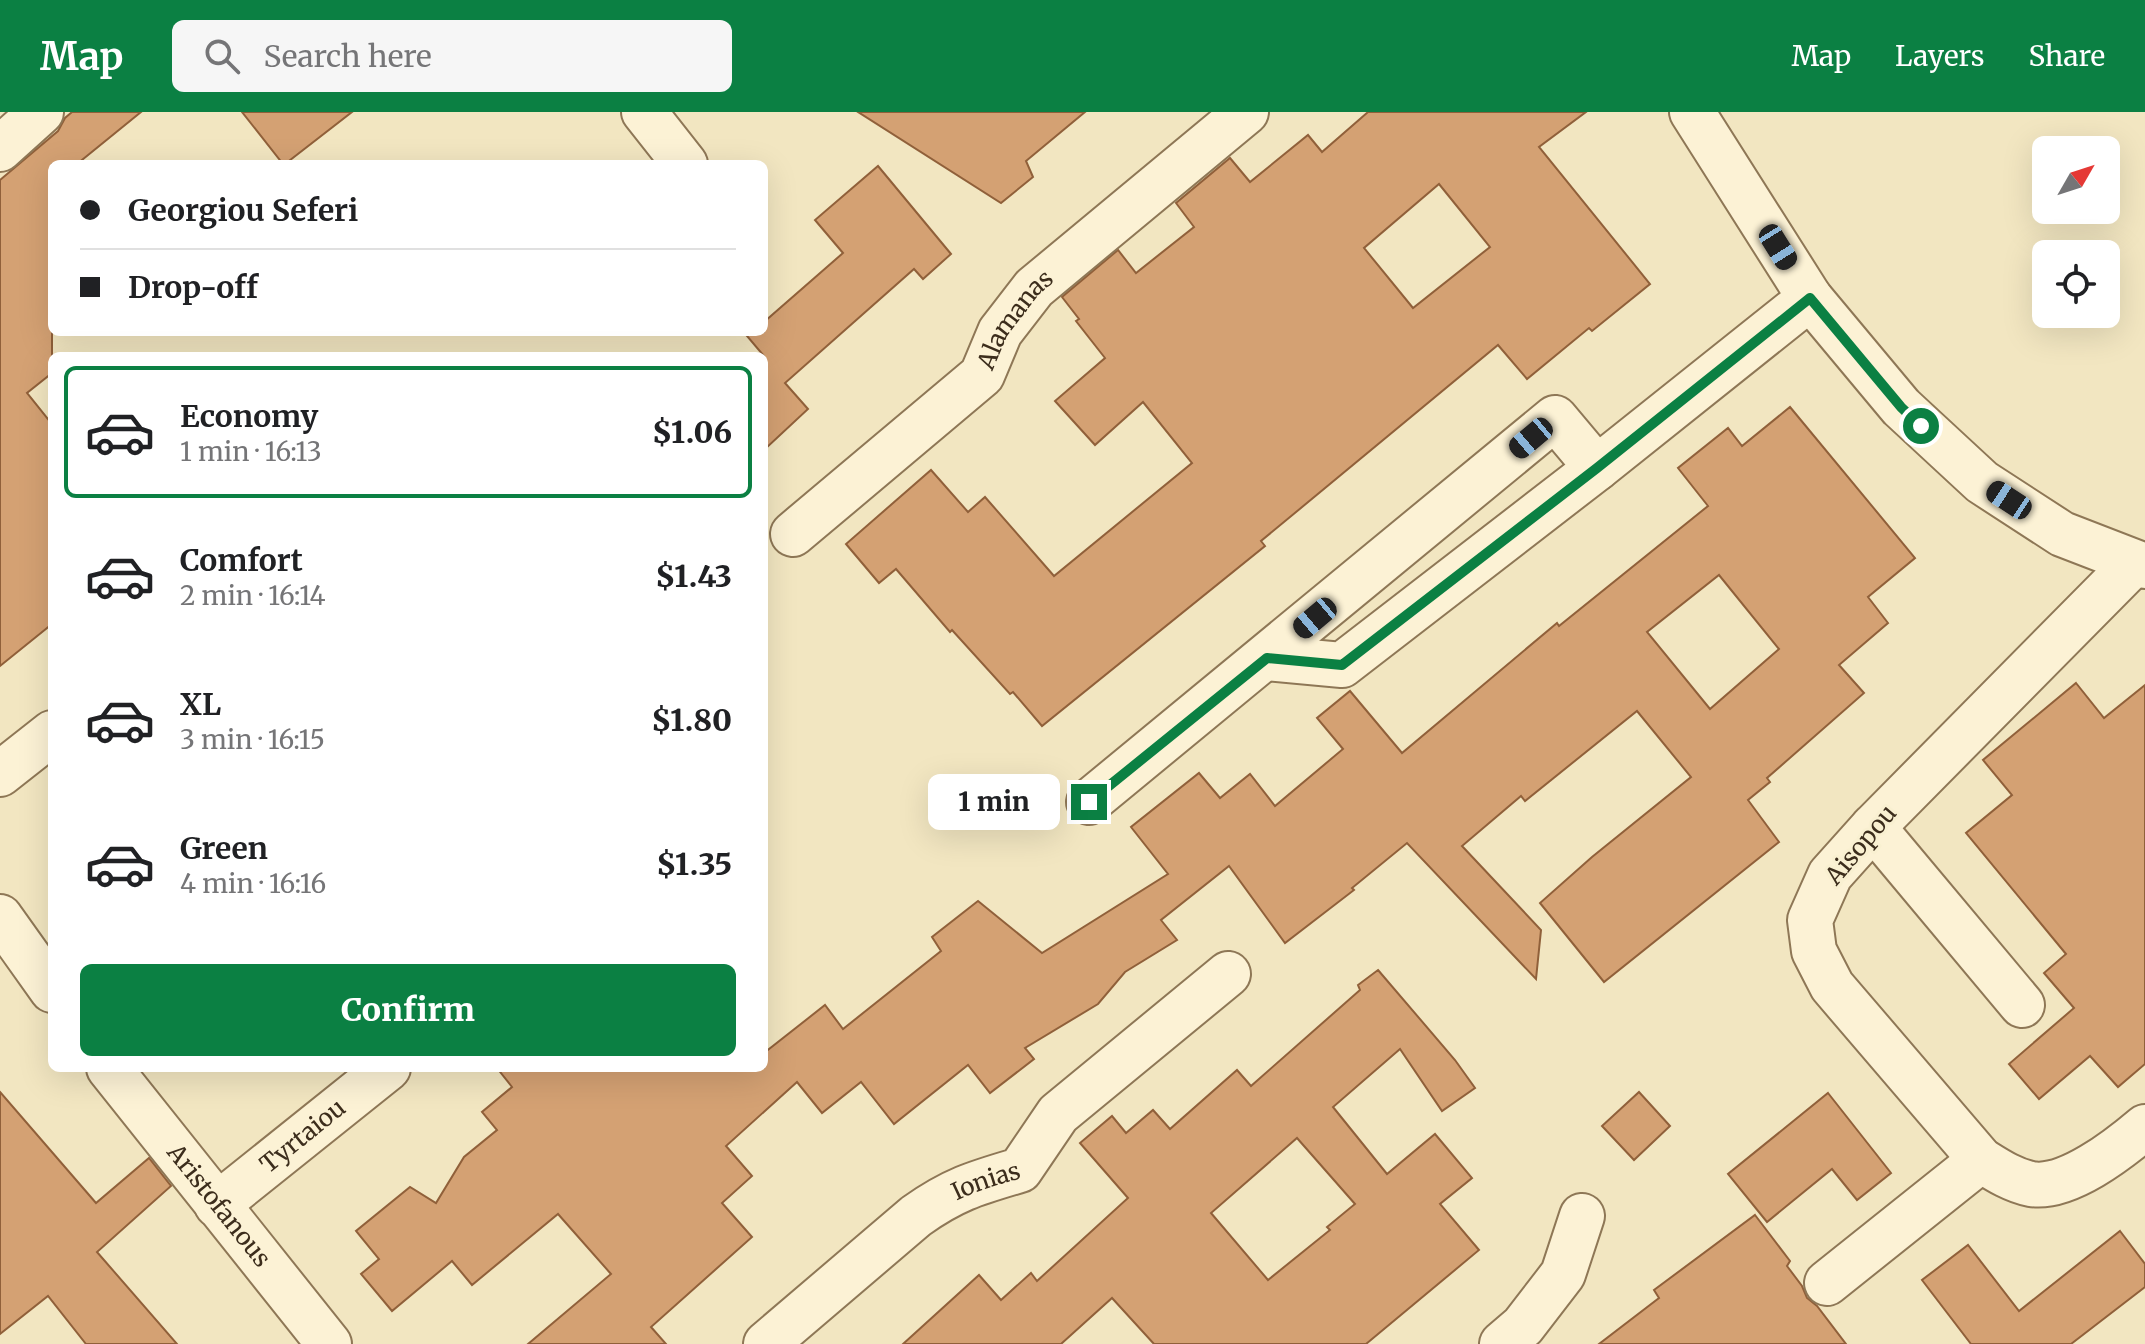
<!DOCTYPE html>
<html lang="en">
<head>
<meta charset="utf-8">
<style>
  body { margin:0; font-family:Merriweather,serif; background:#f6f6f6; color:#202124; height:100vh; display:flex; flex-direction:column; font-size:30px; white-space:nowrap }
  * { box-sizing:border-box; margin:0 }
  p { font-size:26px; color:#757577 }
  .icon { flex:none; width:44px; height:44px; fill:none; stroke:currentColor; stroke-width:2; stroke-linecap:round; stroke-linejoin:round }
  .map { position:relative; flex:1; overflow:hidden }
  .panel { position:absolute; left:48px; top:240px; width:720px; height:720px; display:flex; flex-direction:column; background:#fff; border-radius:12px; box-shadow:0 8px 32px #0002 }
  .panel>* { flex:none }
  .hud { position:absolute; left:48px; top:48px; width:720px; height:176px; border-radius:12px; box-shadow:0 8px 32px #0002; display:grid; align-content:center; height:176px; padding:0 32px; background:#fff }
  .needle { width:52px; rotate:51deg }
  .buttons { position:absolute; left:2032px; top:24px; display:grid; gap:16px }
  .buttons a { display:grid; place-items:center; width:88px; height:88px; border-radius:12px; background:#fff; box-shadow:0 8px 32px #0002; font-size:40px }
  .end { position:absolute; width:36px; height:36px; margin:-18px; border:10px solid #0b8043; background:#fff; box-shadow:0 0 0 4px #fff }
  .from { border-radius:50% }
  .bubble { position:absolute; height:56px; border-radius:12px; background:#fff; box-shadow:0 8px 32px #0002; font-size:26px; font-weight:800; line-height:56px; text-align:center }
  .car { position:absolute; width:24px; height:48px; margin:-24px -12px; border-radius:10px; box-shadow:0 0 6px 2px #0007; background:linear-gradient(#222 24%,#8ab4d8 0 40%,#222 0 76%,#8ab4d8 0 86%,#222 0) }
  .hud b { display:flex; align-items:center; gap:28px; height:76px; font-size:30px }
  .hud b+b { border-top:2px solid #e0e0e0 }
  .hud i { width:20px; height:20px; background:#202124 }
  ul { padding:14px 0 0; list-style:none }
  li { display:flex; align-items:center; gap:24px; height:132px; margin:0 16px 12px; padding:0 16px; border:4px solid transparent; border-radius:12px }
  li div { flex:1 }
  li b { display:block; font-size:30px }
  li em { font-style:normal; font-weight:800 }
  li.active { border-color:#0b8043 }
  li>.icon { width:72px; height:72px; stroke-width:1.5 }
  .cta { display:flex; gap:16px; margin-top:auto; padding:16px 32px }
  .cta a { flex:1; height:92px; border-radius:12px; background:#0b8043; color:#fff; font-size:32px; font-weight:800; line-height:92px; text-align:center }
  header { display:flex; align-items:center; gap:48px; box-sizing:border-box; height:112px; padding:0 40px; background:#0b8043; color:#fff }
  header strong { font-size:38px }
  nav { display:flex; gap:44px; margin-inline-start:auto; font-size:28px }
  .search { width:560px; height:72px; background:#f6f6f6; display:flex; align-items:center; gap:20px; box-sizing:border-box; padding:0 28px; border-radius:12px; color:#757577; font-size:30px }
  .map>svg:first-child { display:block }
  .building { fill:#d4a173; stroke:#90603a; stroke-width:2; fill-rule:evenodd }
  .lines { fill:none; stroke-linecap:round; stroke-linejoin:round }
  .minor-casing { stroke:#8e7756; stroke-width:48 }
  .minor { stroke:#fcf2d5; stroke-width:44 }
  .route { stroke:#0b8043; stroke-width:10 }
  .labels { text-anchor:middle; stroke-width:6; stroke-linejoin:round; paint-order:stroke }
  .street-label { font-size:24px; fill:#3c2d1c; stroke:#f9f0d1 }
</style>
</head>
<body>
<header>
<strong>Map</strong>
<div class="search"><svg class="icon" aria-label="search" viewBox="0 0 24 24"><circle cx="10" cy="10" r="6"/><path d="M15 15l6 6"/></svg>Search here</div>
<nav><a>Map</a><a>Layers</a><a>Share</a></nav>
</header>
<div class="map">
<svg width="2145" height="1232" viewBox="0 0 2145 1232">
  <rect width="100%" height="100%" fill="#f2e6c1"/>
  <g class="building">
    <polygon points="72,0 141,0 77,52 52,52 52,261 27,281 52,312 52,512 0,554 0,68 58,19 65,6"/>
    <polygon points="242,0 352,0 285,52 283,52"/>
    <polygon points="858,0 1085,0 1026,49 1033,65 1001,91"/>
    <path d="M1368 0H1586L1539 35 1650 172 1592 219 1589 216 1527 267 1498 233 1261 429 1265 434 1042 614 1013 580 1010 582 952 518 950 520 896 457 879 471 846 432 931 358 968 400 985 385 1054 464 1192 351 1143 290 1095 333 1055 289 1105 246 1076 209 1079 207 1062 185 1118 138 1136 161 1194 115 1176 91 1230 46 1250 70 1308 23 1322 40ZM1439 72 1490 135 1413 196 1364 136Z"/>
    <polygon points="878,54 951,142 923,167 914,157 785,271 808,297 764,338 764,244 747,224 753,220 764,220 764,210 843,141 815,108"/>
    <path d="M1790 295 1915 446 1868 485 1888 511 1839 553 1864 581 1767 666 1770 670 1748 688 1779 730 1604 870 1540 791 1592 745 1691 665 1637 599 1525 689 1521 684 1462 734 1541 818 1536 867 1407 731 1352 776 1354 778 1285 831 1229 754 1161 808 1177 828 1125 860 1098 892 1025 936 1034 947 990 981 968 953 894 1012 861 970 822 1001 797 970 726 1034 752 1064 722 1091 752 1125 651 1215 666 1232H528L611 1162 558 1102 472 1173 452 1149 392 1199 361 1162 379 1147 356 1119 410 1075 436 1091 464 1045 497 1018 482 1000 512 975 497 956H764V941L825 893 843 917 941 839 932 825 978 789 1042 841 1168 762 1131 715 1199 661 1220 686 1250 662 1275 694 1343 637 1317 606 1350 579 1402 641 1557 511 1559 514 1708 394 1678 356 1728 316 1742 334ZM1719 463 1779 537 1710 597 1647 520Z"/>
    <polygon points="2076,571 2104,606 2145,573 2145,952 2118,975 2090,944 2039,987 2009,952 2074,896 2044,861 2066,842 1966,721 2012,683 1983,648"/>
    <path d="M1378 858 1455 948 1475 976 1442 999 1400 937 1333 995 1387 1062 1435 1022 1472 1066 1440 1092 1479 1138 1366 1232H1154L1112 1186 1061 1232H903L979 1163 1001 1188 1031 1161 1037 1169 1128 1086 1080 1031 1112 1004 1126 1021 1153 998 1170 1017 1237 958 1251 974 1360 878 1358 873ZM1297 1026 1355 1092 1327 1115 1330 1118 1268 1168 1211 1101Z"/>
    <polygon points="0,980 96,1091 149,1046 171,1074 97,1140 177,1232 86,1232 48,1184 0,1222"/>
    <polygon points="1639,980 1670,1014 1634,1048 1602,1014"/>
    <polygon points="1828,981 1891,1061 1857,1088 1832,1057 1767,1110 1728,1062"/>
    <polygon points="1755,1103 1790,1149 1787,1154 1802,1174 1807,1186 1817,1194 1846,1232 1599,1232 1659,1186 1654,1178"/>
    <polygon points="2120,1119 2145,1152 2145,1175 2071,1232 1971,1232 1922,1168 1968,1133 2019,1199"/>
  </g>
  <g class="lines">
    <defs>
      <g id="minor">
        <polyline points="644,0 685,52"/>
        <polyline points="1692,0 1810,186 1901,295 1982,370 2062,422 2145,454"/>
        <polyline points="0,37 41,0"/>
        <path id="s1" d="M793 422 982 263 1000 220 1034 176 1246 0"/>
        <path d="M2133 452 1873 715 1830 763 1810 808 1814 839 1832 874 1981 1048C1997 1058 2012 1068 2031 1072 2067 1078 2119 1037 2145 1015"/>
        <polyline points="1267,546 1342,553 1597,356 1810,186"/>
        <polyline points="0,662 52,621"/>
        <polyline points="1089,690 1555,306 1597,356"/>
        <polyline points="1873,715 2022,893"/>
        <polyline points="0,805 52,878"/>
        <path id="s2" d="M109 956 329 1232"/>
        <path id="s3" d="M217 1093 388 956"/>
        <polyline points="1827,1171 1981,1048"/>
        <path id="s4" d="M766 1232 916 1104C954 1077 976 1071 1020 1058L1058 1002 1228 862"/>
        <polyline points="1502,1232 1523,1214 1563,1162 1582,1104"/>
      </g>
    </defs>
    <use href="#minor" class="minor-casing"/>
    <use href="#minor" class="minor"/>
  </g>
  <g class="lines">
    <polyline class="route" points="1089,690 1267,546 1342,553 1597,356 1810,186 1901,295 1921,314"/>
  </g>
  <g class="labels">
    <g class="street-label">
      <text dy="8" stroke="none"><textPath href="#s1" startOffset="312">Alamanas</textPath></text>
      <text transform="translate(1861 733) rotate(-50)" y="8">Aisopou</text>
      <text dy="8" stroke="none"><textPath href="#s3" startOffset="110">Tyrtaiou</textPath></text>
      <text dy="8" stroke="none"><textPath href="#s4" startOffset="276">Ionias</textPath></text>
      <text dy="8" stroke="none"><textPath href="#s2" startOffset="176">Aristofanous</textPath></text>
    </g>
  </g>
</svg>
<div class="buttons">
<a><svg class="needle" viewBox="-14 -14 28 28"><path d="M0-13l5 13h-10z" fill="#e53935"/><path d="M0 13l5-13h-10z" fill="#757577"/></svg></a>
<a><svg class="icon" aria-label="locate" viewBox="0 0 24 24"><circle cx="12" cy="12" r="6"/><path d="M12 2v4M12 18v4M2 12h4M18 12h4"/></svg></a>
</div>
<i class="end from" style="left:1921px;top:314px"></i>
<i class="end" style="left:1089px;top:690px"></i>
<div class="bubble" style="left:928px;top:662px;width:132px">1 min</div>
<i class="car" style="left:1778px;top:135px;rotate:148deg"></i>
<i class="car" style="left:1531px;top:326px;rotate:230deg"></i>
<i class="car" style="left:2009px;top:388px;rotate:303deg"></i>
<i class="car" style="left:1315px;top:506px;rotate:230deg"></i>
<div class="hud">
<b><i class="from"></i>Georgiou Seferi</b>
<b><i></i>Drop-off</b>
</div>
<section class="panel">
<ul>
<li class="active"><svg class="icon" aria-label="car" viewBox="0 0 24 24"><path d="M5 17H2v-5l4-1 3-4h7l3 4 3 1v5h-3M9 17h6M6 11h13"/><circle cx="7" cy="17" r="2"/><circle cx="17" cy="17" r="2"/></svg><div><b>Economy</b><p>1 min · 16:13</p></div><em>$1.06</em></li>
<li><svg class="icon" aria-label="car" viewBox="0 0 24 24"><path d="M5 17H2v-5l4-1 3-4h7l3 4 3 1v5h-3M9 17h6M6 11h13"/><circle cx="7" cy="17" r="2"/><circle cx="17" cy="17" r="2"/></svg><div><b>Comfort</b><p>2 min · 16:14</p></div><em>$1.43</em></li>
<li><svg class="icon" aria-label="car" viewBox="0 0 24 24"><path d="M5 17H2v-5l4-1 3-4h7l3 4 3 1v5h-3M9 17h6M6 11h13"/><circle cx="7" cy="17" r="2"/><circle cx="17" cy="17" r="2"/></svg><div><b>XL</b><p>3 min · 16:15</p></div><em>$1.80</em></li>
<li><svg class="icon" aria-label="car" viewBox="0 0 24 24"><path d="M5 17H2v-5l4-1 3-4h7l3 4 3 1v5h-3M9 17h6M6 11h13"/><circle cx="7" cy="17" r="2"/><circle cx="17" cy="17" r="2"/></svg><div><b>Green</b><p>4 min · 16:16</p></div><em>$1.35</em></li>
</ul>
<div class="cta"><a>Confirm</a></div>
</section>
</div>
</body>
</html>
